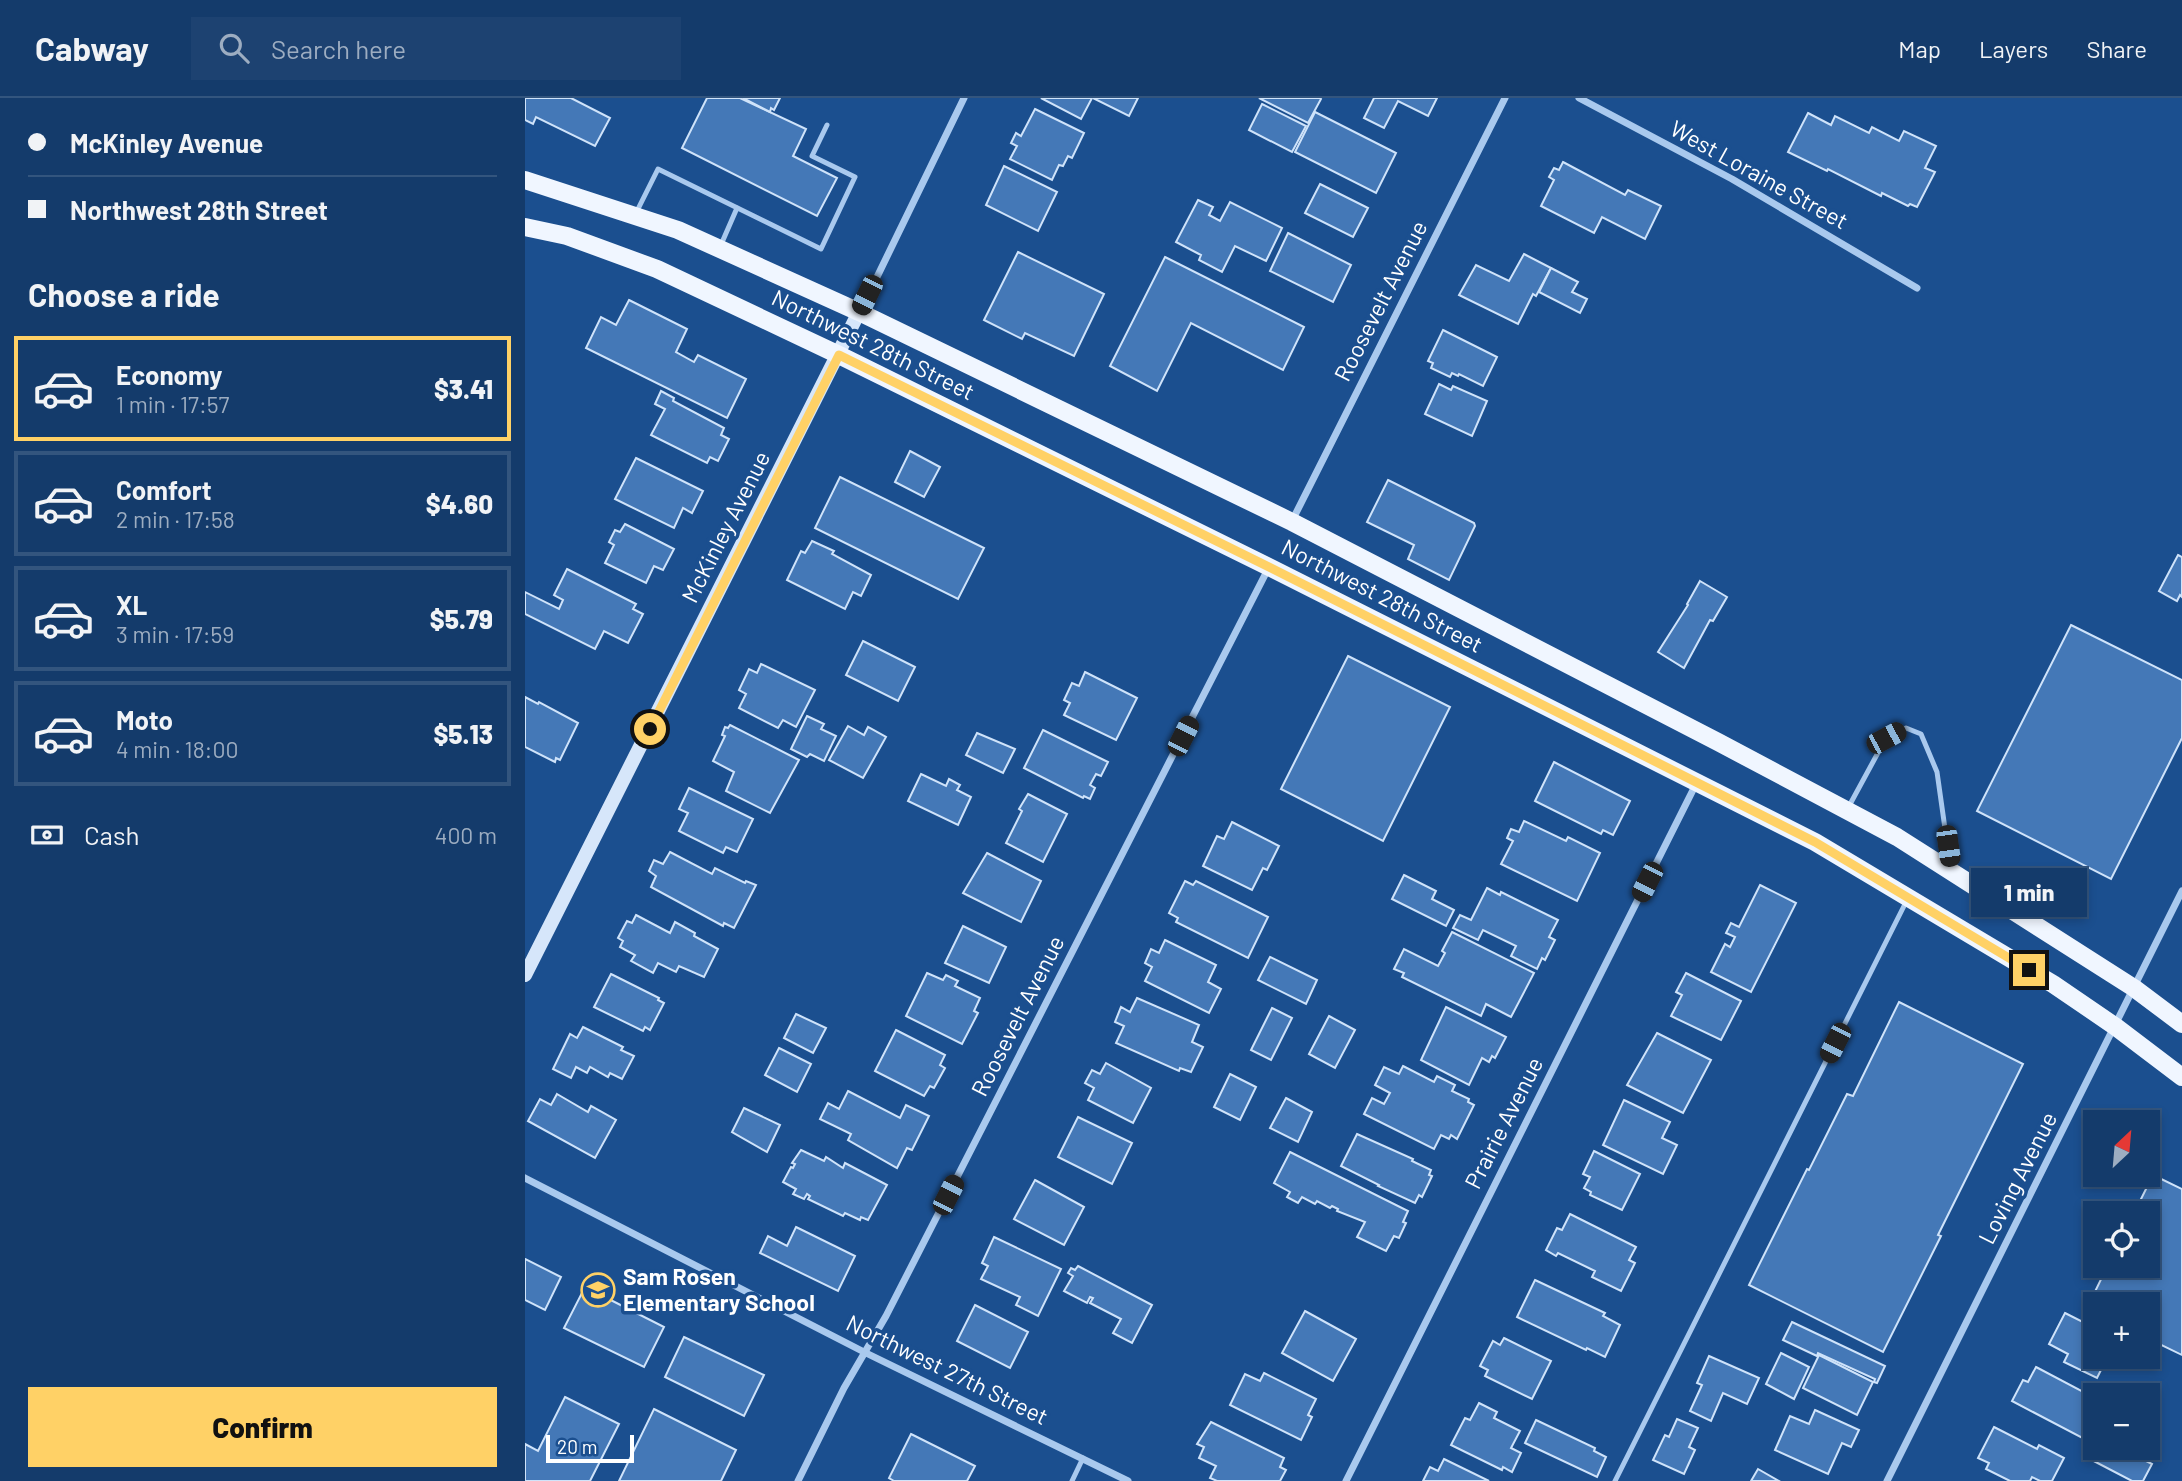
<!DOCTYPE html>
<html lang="en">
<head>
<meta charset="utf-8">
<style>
  body { margin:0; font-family:Barlow,sans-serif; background:#1d4271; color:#f1f3f6; height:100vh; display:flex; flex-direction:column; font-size:26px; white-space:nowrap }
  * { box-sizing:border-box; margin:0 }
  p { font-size:23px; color:#9dadc1 }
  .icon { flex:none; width:38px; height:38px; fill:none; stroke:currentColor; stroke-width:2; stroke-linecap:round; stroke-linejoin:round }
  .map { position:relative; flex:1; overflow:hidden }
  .side { display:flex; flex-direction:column; background:#143b6b; width:525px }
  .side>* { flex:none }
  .banner { display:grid; align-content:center; height:154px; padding:0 28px; background:#143b6b }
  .needle { width:46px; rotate:26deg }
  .fabs { position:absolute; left:1558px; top:1012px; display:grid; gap:14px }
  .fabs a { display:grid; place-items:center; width:77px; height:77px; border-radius:0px; background:#143b6b; box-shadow:0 4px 10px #0003,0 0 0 2px #33557e; font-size:35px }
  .scale { position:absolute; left:21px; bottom:18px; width:88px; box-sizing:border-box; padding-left:7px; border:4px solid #fff; border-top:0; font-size:19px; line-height:24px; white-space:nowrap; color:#fff; -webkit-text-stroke:5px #1b4f8f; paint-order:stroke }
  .end { position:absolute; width:32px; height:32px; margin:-16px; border:9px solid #ffd166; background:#111; box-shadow:0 0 0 4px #111 }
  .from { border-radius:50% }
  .bubble { position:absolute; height:49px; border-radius:0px; background:#143b6b; box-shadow:0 4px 10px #0003,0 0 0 2px #33557e; font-size:23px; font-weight:800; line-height:49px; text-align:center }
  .car { position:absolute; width:21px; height:42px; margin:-21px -10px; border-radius:9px; box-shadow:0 0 5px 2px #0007; background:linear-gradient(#222 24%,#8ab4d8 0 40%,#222 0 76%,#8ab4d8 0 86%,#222 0) }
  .banner b { display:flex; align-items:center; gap:24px; height:66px; font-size:26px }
  .banner b+b { border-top:2px solid #33557e }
  .banner i { width:18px; height:18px; background:#f1f3f6 }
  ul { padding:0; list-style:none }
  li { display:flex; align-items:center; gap:21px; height:105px; margin:0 14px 10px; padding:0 14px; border:4px solid #33557e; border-radius:0px }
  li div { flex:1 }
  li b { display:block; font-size:26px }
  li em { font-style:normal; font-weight:800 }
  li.on { border-color:#ffd166 }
  li>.icon { width:63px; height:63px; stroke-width:1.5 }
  h2 { padding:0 28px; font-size:32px; line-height:84px }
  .pay { display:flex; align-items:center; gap:18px; height:77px; padding:0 28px; font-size:26px }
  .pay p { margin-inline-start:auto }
  .button { display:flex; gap:14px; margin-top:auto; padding:14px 28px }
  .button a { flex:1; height:80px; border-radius:0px; background:#ffd166; color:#111; font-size:28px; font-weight:800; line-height:80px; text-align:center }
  header { display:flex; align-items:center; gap:42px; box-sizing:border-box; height:98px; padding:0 35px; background:#143b6b; border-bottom:2px solid #33557e }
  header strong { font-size:33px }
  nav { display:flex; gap:38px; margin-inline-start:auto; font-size:24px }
  .search { width:490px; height:63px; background:#1d4271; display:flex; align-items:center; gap:18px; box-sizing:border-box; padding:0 24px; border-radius:0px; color:#9dadc1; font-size:26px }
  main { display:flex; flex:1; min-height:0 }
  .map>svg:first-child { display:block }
  .building { fill:#4478b7; stroke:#cfe3fa; stroke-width:2 }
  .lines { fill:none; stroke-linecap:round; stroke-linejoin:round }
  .lane { stroke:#a9c9ee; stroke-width:5 }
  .street { stroke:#a9c9ee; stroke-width:7 }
  .secondary { stroke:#d6e6fa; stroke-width:14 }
  .primary { stroke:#f0f6ff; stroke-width:18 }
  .route { stroke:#ffd166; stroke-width:9 }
  .labels { text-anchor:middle; stroke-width:7; stroke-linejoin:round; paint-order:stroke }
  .street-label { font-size:23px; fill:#fff; stroke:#1b4f8f }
  .poi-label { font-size:23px; font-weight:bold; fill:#fff; stroke:#1b4f8f; text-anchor:start }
</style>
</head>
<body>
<header>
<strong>Cabway</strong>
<div class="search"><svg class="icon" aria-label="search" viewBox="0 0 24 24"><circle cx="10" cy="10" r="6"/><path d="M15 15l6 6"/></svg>Search here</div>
<nav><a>Map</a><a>Layers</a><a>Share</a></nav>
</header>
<main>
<section class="side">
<div class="banner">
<b><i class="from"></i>McKinley Avenue</b>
<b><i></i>Northwest 28th Street</b>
</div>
<h2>Choose a ride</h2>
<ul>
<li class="on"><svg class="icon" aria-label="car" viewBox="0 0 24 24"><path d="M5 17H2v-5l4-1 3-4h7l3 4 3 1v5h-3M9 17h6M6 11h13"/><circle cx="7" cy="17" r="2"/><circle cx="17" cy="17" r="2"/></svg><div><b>Economy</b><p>1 min · 17:57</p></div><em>$3.41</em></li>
<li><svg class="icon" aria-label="car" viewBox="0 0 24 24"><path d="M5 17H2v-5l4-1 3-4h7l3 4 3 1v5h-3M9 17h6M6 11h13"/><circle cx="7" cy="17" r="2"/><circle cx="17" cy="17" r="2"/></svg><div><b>Comfort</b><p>2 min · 17:58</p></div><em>$4.60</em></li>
<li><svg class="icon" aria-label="car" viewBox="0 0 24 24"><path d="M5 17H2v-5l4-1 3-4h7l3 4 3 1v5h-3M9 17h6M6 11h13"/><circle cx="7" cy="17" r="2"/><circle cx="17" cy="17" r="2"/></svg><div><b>XL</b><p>3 min · 17:59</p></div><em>$5.79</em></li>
<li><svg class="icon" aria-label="car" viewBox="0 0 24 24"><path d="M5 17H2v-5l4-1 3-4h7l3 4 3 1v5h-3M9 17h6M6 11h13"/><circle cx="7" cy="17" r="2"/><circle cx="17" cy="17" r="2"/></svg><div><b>Moto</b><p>4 min · 18:00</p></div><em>$5.13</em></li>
</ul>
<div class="pay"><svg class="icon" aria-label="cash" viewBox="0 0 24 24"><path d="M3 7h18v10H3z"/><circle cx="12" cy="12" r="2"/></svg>Cash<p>400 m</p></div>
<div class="button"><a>Confirm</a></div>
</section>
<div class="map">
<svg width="1657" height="1383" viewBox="0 0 1657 1383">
  <rect width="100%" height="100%" fill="#1b4f8f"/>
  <g class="building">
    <polygon points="0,0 46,0 85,20 70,48 11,19 8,26 0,22"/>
    <polygon points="182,0 215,0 281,31 268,58 312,80 292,118 157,50"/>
    <polygon points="218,0 255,0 249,12 246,10 245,14"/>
    <polygon points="516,0 567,0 556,21"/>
    <polygon points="568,0 613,0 604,18"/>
    <polygon points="734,0 795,0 796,1 783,25"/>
    <polygon points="849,0 912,0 903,18 873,3 859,30 839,20"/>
    <polygon points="737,6 781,28 767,54 724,32"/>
    <polygon points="510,11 559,35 547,60 543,58 538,68 534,67 527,82 485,61 492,48 486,45 491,35 496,38"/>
    <polygon points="790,14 871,55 851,95 770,54"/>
    <polygon points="1283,15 1306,27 1310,18 1344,35 1347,29 1374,43 1379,33 1411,48 1400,70 1410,74 1392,109 1385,106 1383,108 1357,95 1356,98 1303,71 1302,73 1263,54"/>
    <polygon points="1038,64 1100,97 1103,92 1136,108 1120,141 1077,119 1069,135 1016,108 1029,82 1024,79 1029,70 1034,72"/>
    <polygon points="479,68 532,94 513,133 461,107"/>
    <polygon points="795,86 843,110 828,139 780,115"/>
    <polygon points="673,102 688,109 684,117 695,123 705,104 757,130 741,163 710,148 697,174 674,162 676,157 651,144"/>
    <polygon points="763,135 826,167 808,204 745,173"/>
    <polygon points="493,154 579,196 549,258 500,235 497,241 459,222"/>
    <polygon points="999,156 1026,170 1011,198 1008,196 993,226 934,197 951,167 984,183"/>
    <polygon points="640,159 779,229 758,272 666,225 632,293 585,268"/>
    <polygon points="1026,170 1053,184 1047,194 1062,201 1055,215 1014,194"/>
    <polygon points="104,202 162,231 151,254 169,264 173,257 221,281 202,320 61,250 76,219 91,227"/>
    <polygon points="918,232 972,259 958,288 934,276 933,278 927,275 925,279 906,270 908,265 903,263"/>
    <polygon points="914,286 926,292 928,288 962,303 947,338 900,316"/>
    <polygon points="136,293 149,300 148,303 199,330 196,337 204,341 193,363 185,359 182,365 126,337 140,311 130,306"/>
    <polygon points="385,353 415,369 399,399 370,384"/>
    <polygon points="111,360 178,393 167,415 158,410 149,430 90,401"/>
    <polygon points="315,379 459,450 433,501 290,430"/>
    <polygon points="863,382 949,425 950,428 924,482 883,461 889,447 842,424"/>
    <polygon points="100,426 149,451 138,472 129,468 121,485 80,465 89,447 84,444 90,432 95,434"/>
    <polygon points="287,443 309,453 307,456 346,477 336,498 328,494 320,511 262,482 276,453 280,455"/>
    <polygon points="1653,457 1657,459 1657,499 1655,497 1652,503 1634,493"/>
    <polygon points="42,471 111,506 108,511 118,516 103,545 79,533 70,551 0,516 0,494 34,511 38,502 29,497"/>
    <polygon points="1175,483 1202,499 1188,523 1185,522 1159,570 1133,554 1163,507 1162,506"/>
    <polygon points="1546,527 1657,582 1657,640 1586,781 1452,713"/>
    <polygon points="338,543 390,569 373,603 321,577"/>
    <polygon points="823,558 925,609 858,743 756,691"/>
    <polygon points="236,566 290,592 271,629 258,622 253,630 214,610 221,596 214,592 224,571 232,575"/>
    <polygon points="560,574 612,600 591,642 539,617 545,605 539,602 547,585 554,588"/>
    <polygon points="0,599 13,606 14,604 53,625 35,662 31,660 30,664 0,649"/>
    <polygon points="282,618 299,626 296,631 311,638 299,663 285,656 282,659 266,651"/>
    <polygon points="205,627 274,662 245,715 201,693 209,674 188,663 200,638 197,637 200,629 203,630"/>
    <polygon points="323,628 339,637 343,629 361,639 338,680 304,662"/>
    <polygon points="518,632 583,664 576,678 571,676 565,687 570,690 565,701 559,698 558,700 499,670"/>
    <polygon points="452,635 490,651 478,675 441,657"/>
    <polygon points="1029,664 1105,703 1088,737 1078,732 1076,736 1010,703"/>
    <polygon points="396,676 421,688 424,681 435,687 432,692 446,699 433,727 383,703"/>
    <polygon points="164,690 228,721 212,754 201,749 198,755 154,733 163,715 154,711"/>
    <polygon points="503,696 542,716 518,764 481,745 497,713 494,711"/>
    <polygon points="999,723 1041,743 1043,739 1075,755 1052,803 976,766 988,743 982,740 986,731 994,734"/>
    <polygon points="707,724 754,748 742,772 738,770 727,792 678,768 692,738 699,741"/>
    <polygon points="145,754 187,776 190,770 220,785 221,783 231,787 209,830 199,825 198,828 126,789 131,778 124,773 129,762 138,766"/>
    <polygon points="462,755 516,783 496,824 438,795"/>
    <polygon points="879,777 911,793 907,801 929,812 921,828 867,801"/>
    <polygon points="660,783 668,787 671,783 743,819 723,860 651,824 653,820 644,815"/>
    <polygon points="1235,787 1271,805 1226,894 1186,874 1200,846 1205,849 1210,839 1201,835 1206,825 1214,829"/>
    <polygon points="962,790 975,797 976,794 1033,822 1024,839 1030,842 1020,862 1017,860 1012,871 986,858 991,848 958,832 953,842 928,830 935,817 946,822"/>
    <polygon points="111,817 145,835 150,824 170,835 169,838 193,851 179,879 154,868 151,874 133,865 128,875 106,863 110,857 95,849 98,843 93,840 102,823 107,825"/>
    <polygon points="438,828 481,849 464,885 420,865"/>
    <polygon points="927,834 1009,875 986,919 961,906 956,918 877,879 879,875 869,871 879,851 913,868 920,855 917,853"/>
    <polygon points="640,842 691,867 683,884 696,891 684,915 620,883 627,869 620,865 626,851 634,855"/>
    <polygon points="745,859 792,882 781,906 733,882"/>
    <polygon points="402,875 418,882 421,877 433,883 430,888 455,900 449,913 453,915 437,946 381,918"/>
    <polygon points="1161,875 1216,903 1196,942 1146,918 1157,897 1151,894"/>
    <polygon points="86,876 134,900 133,902 139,905 125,932 120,929 118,933 69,909"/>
    <polygon points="612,900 674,927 667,944 678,949 666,974 655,970 654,973 591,945 599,928 590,924 596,909 605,914"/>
    <polygon points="1374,904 1498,966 1413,1137 1416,1138 1358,1254 1224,1187 1282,1071 1284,1072 1322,996 1328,998"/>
    <polygon points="921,909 981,939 970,960 967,958 964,964 957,960 944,987 896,962"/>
    <polygon points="747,910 767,920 746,962 726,952"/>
    <polygon points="271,916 301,930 288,955 259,940"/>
    <polygon points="804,918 830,932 810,970 784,956"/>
    <polygon points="58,929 98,949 96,952 109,958 97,981 85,975 83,979 65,969 62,975 51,969 46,980 28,971 45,936 52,940"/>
    <polygon points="371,932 420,957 415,967 420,970 409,990 405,988 399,998 350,973"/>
    <polygon points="1132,935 1186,962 1158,1015 1102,987"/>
    <polygon points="254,950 286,966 272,994 240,977"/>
    <polygon points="581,965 626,990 608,1025 563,1002 569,990 560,985 567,972 575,976"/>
    <polygon points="878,968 909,984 912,978 930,987 927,993 944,1001 943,1004 949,1007 932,1041 926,1037 924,1041 916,1037 909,1051 839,1016 847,1000 859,1006 865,995 850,987 859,969 874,976"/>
    <polygon points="705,976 731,989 715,1022 689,1009"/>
    <polygon points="323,993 375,1020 381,1007 404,1018 387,1052 382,1050 372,1070 323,1042 326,1036 295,1021 303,1005 314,1011"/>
    <polygon points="32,996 63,1014 66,1008 91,1022 70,1060 3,1023 15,1001 26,1007"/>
    <polygon points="761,1000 787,1014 773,1044 745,1030"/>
    <polygon points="1099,1002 1145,1024 1137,1040 1152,1047 1138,1076 1078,1047"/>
    <polygon points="219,1010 255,1027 242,1054 207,1034"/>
    <polygon points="553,1019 607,1045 587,1086 533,1059"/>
    <polygon points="832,1036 888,1061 887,1063 906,1072 904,1077 907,1078 897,1099 894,1097 890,1105 853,1088 854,1087 816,1068"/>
    <polygon points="276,1052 299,1063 301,1059 318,1070 320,1065 362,1087 343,1122 336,1119 335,1122 320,1115 318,1118 283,1101 285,1098 282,1096 279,1101 268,1096 271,1091 258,1084 266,1069 268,1070 270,1066 267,1065"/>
    <polygon points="1069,1053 1115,1076 1097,1112 1065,1097 1066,1094 1059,1090 1065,1079 1058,1076"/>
    <polygon points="765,1054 883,1113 878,1124 881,1125 874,1140 869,1138 861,1153 832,1139 840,1124 812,1113 813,1111 807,1108 805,1110 792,1103 790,1106 777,1099 773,1105 762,1099 765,1094 749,1085"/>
    <polygon points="1628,1077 1657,1091 1657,1257 1622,1240 1622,1206 1570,1206 1570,1214 1562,1210 1583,1167 1622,1167 1622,1115 1609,1115"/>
    <polygon points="510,1082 559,1109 539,1147 489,1121"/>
    <polygon points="1045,1116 1111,1149 1104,1162 1110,1165 1096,1193 1067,1179 1070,1173 1033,1155 1031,1158 1021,1152 1032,1130 1037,1132"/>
    <polygon points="271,1129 330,1158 313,1193 235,1155 243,1138 262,1148"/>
    <polygon points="469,1139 536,1171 513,1218 491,1207 495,1199 456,1181 463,1168 457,1165"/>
    <polygon points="0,1161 36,1179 20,1212 0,1202"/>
    <polygon points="553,1168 627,1207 607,1245 588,1235 596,1221 565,1205 568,1200 565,1199 562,1205 539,1193 548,1178 543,1175 546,1170 550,1172"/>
    <polygon points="1010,1182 1080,1215 1078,1218 1095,1227 1080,1259 1062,1250 1061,1252 992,1219"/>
    <polygon points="60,1189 139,1229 119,1269 39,1230"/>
    <polygon points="450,1207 503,1234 485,1270 432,1243"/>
    <polygon points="780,1213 831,1241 808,1283 757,1255"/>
    <polygon points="1540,1215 1570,1230 1570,1258 1583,1258 1572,1280 1539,1264 1543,1256 1524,1246"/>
    <polygon points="1267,1224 1360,1268 1352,1285 1349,1284 1350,1281 1293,1255 1292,1258 1258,1242"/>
    <polygon points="159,1239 239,1277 219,1318 140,1279"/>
    <polygon points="979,1240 1026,1263 1007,1301 960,1278 963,1272 955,1268 968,1243 975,1247"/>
    <polygon points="1256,1255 1284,1269 1269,1301 1241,1286"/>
    <polygon points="1294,1257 1348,1284 1332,1317 1278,1290"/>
    <polygon points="1184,1258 1234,1280 1222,1306 1198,1295 1186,1323 1165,1313 1177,1287 1172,1285"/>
    <polygon points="1511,1269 1570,1300 1570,1340 1567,1345 1487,1303 1498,1282 1503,1284"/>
    <polygon points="739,1275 791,1301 783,1317 787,1319 776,1342 705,1307 720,1276 735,1283"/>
    <polygon points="40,1299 94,1326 65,1383 0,1383 0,1346 13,1353"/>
    <polygon points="954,1305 972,1314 969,1320 995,1333 986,1350 996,1355 987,1374 978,1369 977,1372 926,1347 940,1320 945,1322"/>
    <polygon points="129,1311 211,1352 196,1383 94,1383"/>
    <polygon points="1290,1312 1334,1332 1326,1349 1317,1345 1303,1376 1250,1352 1265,1318 1284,1326"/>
    <polygon points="1152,1321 1173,1330 1164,1349 1170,1352 1159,1376 1128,1362 1140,1337 1144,1339"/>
    <polygon points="1011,1322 1070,1350 1069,1353 1081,1359 1072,1379 1000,1345"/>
    <polygon points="686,1324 759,1360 755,1369 761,1372 755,1383 692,1383 685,1380 691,1368 674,1360 679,1349 672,1346"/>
    <polygon points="1469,1329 1512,1351 1514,1347 1539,1360 1527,1383 1515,1383 1507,1379 1505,1383 1485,1383 1461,1371 1464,1365 1453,1360"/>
    <polygon points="386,1336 450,1368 442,1383 369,1383 364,1380"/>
    <polygon points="1568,1346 1570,1349 1591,1358 1596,1350 1627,1366 1618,1383 1607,1383 1561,1359"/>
    <polygon points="919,1361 964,1383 898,1383 905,1369 913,1373"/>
    <polygon points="1233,1371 1254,1383 1226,1383"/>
  </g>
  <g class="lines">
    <g class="lane">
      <polyline points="111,115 133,71 296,151 330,79 287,58 302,27"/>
      <polyline points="195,149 212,110"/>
      <polyline points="1323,710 1361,640 1381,630 1396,636 1412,674 1425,766"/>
      <polyline points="547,1383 558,1360"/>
      <polyline points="1090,1383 1382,802"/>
    </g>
    <g class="street">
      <polyline points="1054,0 1207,81 1392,190"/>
      <polyline points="335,214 439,0"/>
      <polyline points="767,423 980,0"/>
      <polyline points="0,1080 341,1255 603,1383"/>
      <polyline points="273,1383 319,1290 361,1218 744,469"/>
      <polyline points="821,1383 1171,686"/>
      <polyline points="1362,1383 1657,793"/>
    </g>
    <polyline class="secondary" points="0,877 334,214"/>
    <g class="primary">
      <polyline points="0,82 153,132 334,214 767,424 1193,644 1372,739 1609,890 1657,926"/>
      <polyline points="0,129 42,138 132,171 314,257 744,469 1290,744 1528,886 1591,929 1657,979"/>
    </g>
  </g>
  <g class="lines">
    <polyline class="route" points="125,631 314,257 744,469 1290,744 1504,872"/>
  </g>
  <defs>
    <symbol id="school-ring" viewBox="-11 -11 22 22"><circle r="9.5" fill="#1b4f8f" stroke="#ffd166" stroke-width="1.5"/><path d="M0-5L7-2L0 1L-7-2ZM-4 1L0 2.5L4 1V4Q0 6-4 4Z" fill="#ffd166"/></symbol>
  </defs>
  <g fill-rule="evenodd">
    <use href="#school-ring" x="54" y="1173" width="38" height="38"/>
  </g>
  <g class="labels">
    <g class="street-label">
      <text transform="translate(1234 77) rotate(29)" y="8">West Loraine Street</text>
      <text transform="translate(856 203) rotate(-63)" y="8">Roosevelt Avenue</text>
      <text transform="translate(348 247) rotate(26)" y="8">Northwest 28th Street</text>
      <text transform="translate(201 429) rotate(-63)" y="8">McKinley Avenue</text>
      <text transform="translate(857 498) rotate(27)" y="8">Northwest 28th Street</text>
      <text transform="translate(493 918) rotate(-63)" y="8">Roosevelt Avenue</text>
      <text transform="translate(979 1025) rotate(-63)" y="8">Prairie Avenue</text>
      <text transform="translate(1493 1080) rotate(-63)" y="8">Loving Avenue</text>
      <text transform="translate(422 1272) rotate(26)" y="8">Northwest 27th Street</text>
    </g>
    <g class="poi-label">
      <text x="98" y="1187">Sam Rosen<tspan x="98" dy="26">Elementary School</tspan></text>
    </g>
  </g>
</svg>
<div class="fabs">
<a><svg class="needle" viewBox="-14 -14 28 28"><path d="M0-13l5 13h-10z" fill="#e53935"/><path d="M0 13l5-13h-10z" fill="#9dadc1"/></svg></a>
<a><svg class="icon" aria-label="locate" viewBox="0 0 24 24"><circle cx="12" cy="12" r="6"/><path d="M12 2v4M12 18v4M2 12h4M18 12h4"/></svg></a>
<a>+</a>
<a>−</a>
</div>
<div class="scale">20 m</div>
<i class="end from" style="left:125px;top:631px"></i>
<i class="end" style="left:1504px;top:872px"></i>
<div class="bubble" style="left:1446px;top:770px;width:116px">1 min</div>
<i class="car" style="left:342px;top:197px;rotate:206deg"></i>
<i class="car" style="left:658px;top:638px;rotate:27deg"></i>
<i class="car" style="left:1361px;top:640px;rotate:62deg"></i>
<i class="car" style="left:1423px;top:748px;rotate:172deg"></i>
<i class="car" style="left:1122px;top:784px;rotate:207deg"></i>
<i class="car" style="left:1310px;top:945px;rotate:207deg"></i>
<i class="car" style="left:423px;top:1097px;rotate:27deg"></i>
</div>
</main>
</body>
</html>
